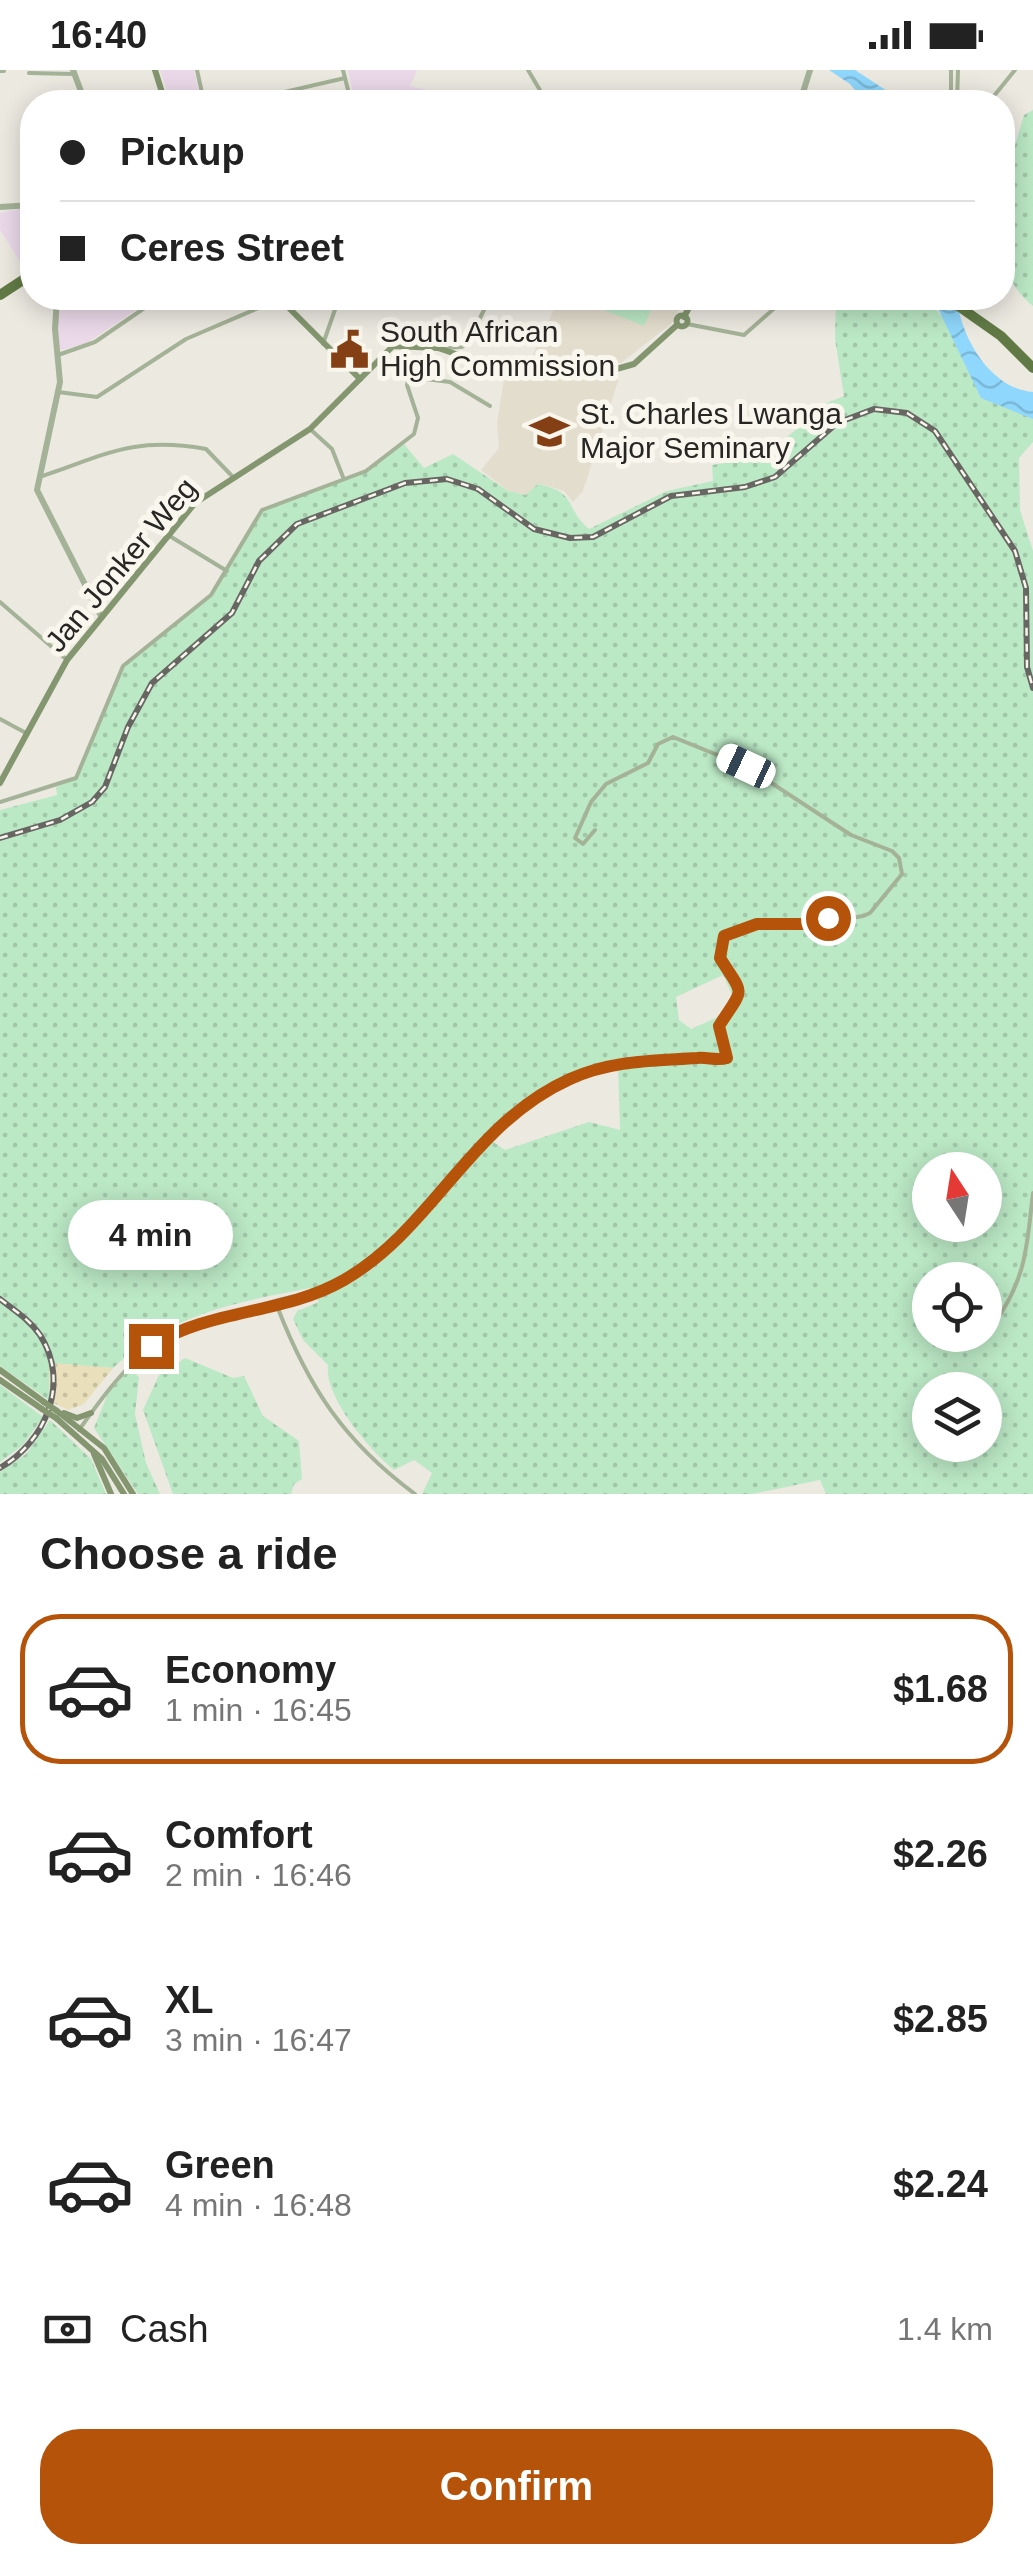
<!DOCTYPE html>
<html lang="en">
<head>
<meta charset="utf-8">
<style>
  body { margin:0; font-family:Helvetica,sans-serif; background:#f6f6f6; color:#222; height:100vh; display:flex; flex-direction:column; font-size:38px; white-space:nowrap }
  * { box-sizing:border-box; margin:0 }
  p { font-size:32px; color:#767676 }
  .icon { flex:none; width:55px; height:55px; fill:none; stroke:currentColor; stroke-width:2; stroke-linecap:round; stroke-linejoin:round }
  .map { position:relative; height:1424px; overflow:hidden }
  .side { display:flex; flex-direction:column; background:#fff; flex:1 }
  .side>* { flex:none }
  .banner { position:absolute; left:20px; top:20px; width:995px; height:220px; border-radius:40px; box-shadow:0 5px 25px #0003; display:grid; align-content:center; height:220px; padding:0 40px; background:#fff }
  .needle { width:65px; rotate:348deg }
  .fabs { position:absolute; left:912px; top:1082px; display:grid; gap:20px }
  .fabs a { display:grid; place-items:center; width:90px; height:90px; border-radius:50%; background:#fff; box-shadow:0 5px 25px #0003; font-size:50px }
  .end { position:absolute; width:45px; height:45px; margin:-22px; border:12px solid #b45309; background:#fff; box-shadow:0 0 0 5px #fff }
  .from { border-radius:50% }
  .bubble { position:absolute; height:70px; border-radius:35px; background:#fff; box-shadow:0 5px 25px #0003; font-size:32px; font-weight:600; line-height:70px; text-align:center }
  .car { position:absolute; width:30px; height:60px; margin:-30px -15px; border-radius:12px; box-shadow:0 0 8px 2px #0007; background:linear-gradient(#fff 24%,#345 0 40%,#fff 0 76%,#345 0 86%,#fff 0) }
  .banner b { display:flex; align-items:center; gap:35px; height:95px; font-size:38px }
  .banner b+b { border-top:2px solid #e0e0e0 }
  .banner i { width:25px; height:25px; background:#222 }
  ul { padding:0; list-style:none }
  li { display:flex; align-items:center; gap:30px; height:150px; margin:0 20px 15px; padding:0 20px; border:5px solid transparent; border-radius:40px }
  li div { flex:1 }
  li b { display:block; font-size:38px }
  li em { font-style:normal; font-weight:600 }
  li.current { border-color:#b45309 }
  li>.icon { width:90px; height:90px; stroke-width:1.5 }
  h2 { padding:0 40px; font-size:45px; line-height:120px }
  .pay { display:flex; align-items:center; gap:25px; height:110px; padding:0 40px; font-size:38px }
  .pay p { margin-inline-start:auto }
  .action { display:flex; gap:20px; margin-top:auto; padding:20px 40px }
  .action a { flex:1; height:115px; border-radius:40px; background:#b45309; color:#fff; font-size:40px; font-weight:600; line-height:115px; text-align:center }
  .status { display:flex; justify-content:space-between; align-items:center; height:70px; padding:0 50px; background:#fff; direction:ltr }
  .status svg { height:28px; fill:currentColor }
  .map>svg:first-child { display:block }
  .commercial { fill:#ebd9e9 }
  .built { fill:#e3ddce }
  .grass { fill:url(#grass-dots); fill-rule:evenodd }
  .sand { fill:url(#sand-dots) }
  .garden { fill:#bbe8c5 }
  .water { fill:url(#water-waves) }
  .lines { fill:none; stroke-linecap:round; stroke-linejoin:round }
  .minor { stroke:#a4b297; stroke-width:4 }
  .tertiary { stroke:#a4b297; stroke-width:6 }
  .secondary { stroke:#83966f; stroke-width:6 }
  .trunk { stroke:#617a45; stroke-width:10 }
  .rail-casing { stroke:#686662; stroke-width:6 }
  .rail { stroke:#f9f6ee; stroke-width:2.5; stroke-dasharray:8; stroke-linecap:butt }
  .secondary-bridge { stroke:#83966f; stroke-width:6 }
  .route { stroke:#b45309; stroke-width:12 }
  .labels { text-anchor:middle; stroke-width:10; stroke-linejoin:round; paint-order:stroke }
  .poi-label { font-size:30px; fill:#272623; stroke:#f9f6ee; text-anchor:start }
  .street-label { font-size:30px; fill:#272623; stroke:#f9f6ee }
</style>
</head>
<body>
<div class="status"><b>16:40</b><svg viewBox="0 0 49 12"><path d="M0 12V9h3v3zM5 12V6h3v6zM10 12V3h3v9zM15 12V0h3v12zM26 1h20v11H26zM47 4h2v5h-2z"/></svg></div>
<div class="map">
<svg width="1033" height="1424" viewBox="0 0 1033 1424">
  <defs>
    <pattern id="grass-dots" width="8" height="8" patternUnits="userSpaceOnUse" patternTransform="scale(2.5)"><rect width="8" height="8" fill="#bbe8c5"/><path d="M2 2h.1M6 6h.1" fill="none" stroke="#a1c7a9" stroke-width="1.8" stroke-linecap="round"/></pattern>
    <pattern id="sand-dots" width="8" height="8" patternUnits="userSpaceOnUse" patternTransform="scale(2.5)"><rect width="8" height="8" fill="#e9dfba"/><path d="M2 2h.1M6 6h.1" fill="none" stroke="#c8bfa0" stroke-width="1.8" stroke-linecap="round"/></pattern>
    <pattern id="water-waves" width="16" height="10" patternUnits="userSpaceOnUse" patternTransform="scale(2.5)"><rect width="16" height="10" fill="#8fd7fc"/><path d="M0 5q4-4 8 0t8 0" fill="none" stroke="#7bb8d8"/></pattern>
  </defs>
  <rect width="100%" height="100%" fill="#ece9e1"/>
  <g class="commercial">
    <polygon points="160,0 194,0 201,32 171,32"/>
    <polygon points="348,0 417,0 410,16 481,32 355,32"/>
    <polygon points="29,137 32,197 26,201 0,160 0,143"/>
    <polygon points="57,228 142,228 146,233 87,273 61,280 57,278"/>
  </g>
  <polygon class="built" points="559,228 686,228 671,254 621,293 567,292 564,301 615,301 618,311 583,421 573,432 564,421 545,415 538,414 527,425 508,421 481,400 499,378 497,353 505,303 524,304"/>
  <g class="grass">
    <path d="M1033 40V236C976 191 1007 102 1024 45Z"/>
    <path d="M836 228H933L936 240 1033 349V372L1019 388 1020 440 1033 481V1424H826L820 1410 752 1424H422L432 1403 414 1390 394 1400C372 1382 324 1328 328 1295L303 1270 293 1249 297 1241 319 1232 310 1218C237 1232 169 1244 113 1298L49 1293 50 1331 0 1296V740L57 725 56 717 74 710 127 592 211 525 262 440 366 401 404 374 424 398 453 384 508 421 526 425 538 414C578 422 564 438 589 459L667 421 713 411 712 395 763 387 829 332 844 326 835 269ZM723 905 734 929 716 948 691 959 679 950 676 927ZM618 994 620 1060 589 1052 505 1080 486 1067C528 1031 565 1010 618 994ZM930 1100H985V1155H930ZM930 1210H985V1265H930ZM930 1320H985V1375H930Z"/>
    <polygon points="185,1288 233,1308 244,1306 263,1346 299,1371 302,1409 294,1414 291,1424 173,1424 143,1340 159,1305"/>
    <polygon points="130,1299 139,1307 135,1344 146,1393 160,1424 138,1424 94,1358 108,1323"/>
    <polygon points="0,1315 43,1347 23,1375 0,1392"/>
    <polygon points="50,1350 91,1389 106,1424 0,1424 0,1402 26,1384"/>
  </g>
  <polygon class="sand" points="49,1293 113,1298 84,1334 68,1340 50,1331"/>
  <polygon class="garden" points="598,228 655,231 644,256 594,236"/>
  <g class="water">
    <polygon points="829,0 855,0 904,32 865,32 850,14"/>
    <path d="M933 228H957C960 266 990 319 1033 322V349L981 328Z"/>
  </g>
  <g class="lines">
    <g class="minor">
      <polyline points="197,0 204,32"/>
      <polyline points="343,0 351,32"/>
      <polyline points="528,0 547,32"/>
      <polyline points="0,1 4,1"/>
      <polyline points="29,3 74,4"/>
      <polyline points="770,29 779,32"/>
      <polyline points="241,32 345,8"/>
      <polyline points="546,32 571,29 592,32"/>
      <polyline points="951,32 951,0"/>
      <polyline points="957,32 958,0"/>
      <polyline points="989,32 1015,0"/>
      <polyline points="687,254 744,265 786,228"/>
      <polyline points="323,274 339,228"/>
      <polyline points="444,278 462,277 468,272 490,228"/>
      <polyline points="58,285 95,272 159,228"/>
      <polyline points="58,322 97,327 186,269 277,230"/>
      <polyline points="310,359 332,379 343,407"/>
      <path d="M39 407C106 385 132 366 206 379L232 406"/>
      <polyline points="168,465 227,501"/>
      <polyline points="0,532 67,590"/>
      <polyline points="0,649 26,663"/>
      <polyline points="0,732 76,708 123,596 211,525 262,440 366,401 414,364 418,348 407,315 409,307 450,312 490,336"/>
      <path d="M277 1236C309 1319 345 1372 415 1424"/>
      <path d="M251 1238C391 1241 437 1080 543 1022 578 1003 619 988 659 989 680 989 708 994 727 988L719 956C745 914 746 929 720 888L724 865C760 843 822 855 863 846L870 843 902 804 899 788 892 781 851 765 747 697 673 667 658 674 648 693 606 714 591 732 575 768 583 774 595 760"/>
      <path d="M997 1249C1027 1206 1027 1173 1033 1123"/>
      <path d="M79 1360C134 1282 155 1264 248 1239 270 1233 293 1224 316 1224"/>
    </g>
    <g class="tertiary">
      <polyline points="73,0 85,32"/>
      <polyline points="800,32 810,0"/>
      <polyline points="0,137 32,135"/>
      <polyline points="57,228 55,259 60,312 37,420 101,546"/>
    </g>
    <g class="secondary">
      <polyline points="155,0 165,32"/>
      <polyline points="279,228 360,309"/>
      <circle cx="682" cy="251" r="5.5"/>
      <polyline points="684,247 694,228"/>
      <polyline points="0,713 67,590 195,433 310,359 393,276 438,278 518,305 606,302 634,294 677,255"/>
      <polyline points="0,1300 44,1332"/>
      <polyline points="0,1310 42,1339"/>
      <polyline points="57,1341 104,1378 133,1424"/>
      <polyline points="64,1343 77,1348 91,1343"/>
      <polyline points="56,1348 102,1389 124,1424"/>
      <polyline points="94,1384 111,1424"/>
    </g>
    <g class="trunk">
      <polyline points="0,225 32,204"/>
      <polyline points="947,228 1001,266 1033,298"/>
    </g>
    <defs>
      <g id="rail">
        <polyline points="0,768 60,750 92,732 105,717 128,657 152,613 232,543 259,491 297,454 405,413 447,409 478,419 534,459 570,468 593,467 671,426 745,417 775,407 837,353 874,339 907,343 935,361 1015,481 1026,518 1027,597 1033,618"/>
        <path d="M0 1229C14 1240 30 1250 40 1265 71 1313 45 1372 0 1398"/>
      </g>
    </defs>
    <use href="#rail" class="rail-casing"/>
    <use href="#rail" class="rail"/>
    <g class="secondary-bridge">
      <polyline points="44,1332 57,1341"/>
      <polyline points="42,1339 56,1348"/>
    </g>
  </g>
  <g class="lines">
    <path class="route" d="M151 1276C212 1238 283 1245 344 1210 434 1158 470 1054 570 1009 612 990 653 991 697 988 708 987 717 991 727 988L719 956C745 915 745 928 720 888L724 866 757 854H807L828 848"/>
  </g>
  <defs>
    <symbol id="civic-bare" viewBox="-9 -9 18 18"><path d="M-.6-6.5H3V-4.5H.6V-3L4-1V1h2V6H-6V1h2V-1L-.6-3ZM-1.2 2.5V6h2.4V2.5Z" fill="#844014" stroke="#f9f6ee" stroke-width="2.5" paint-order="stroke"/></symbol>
    <symbol id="university-bare" viewBox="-9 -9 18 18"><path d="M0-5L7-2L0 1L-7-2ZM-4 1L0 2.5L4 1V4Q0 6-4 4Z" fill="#844014" stroke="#f9f6ee" stroke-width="2.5" paint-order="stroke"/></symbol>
  </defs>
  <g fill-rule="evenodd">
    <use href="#civic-bare" x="322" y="252" width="55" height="55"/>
    <use href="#university-bare" x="522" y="334" width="55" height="55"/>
  </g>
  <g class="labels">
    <g class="poi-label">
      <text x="380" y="272">South African<tspan x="380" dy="34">High Commission</tspan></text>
      <text x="580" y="354">St. Charles Lwanga<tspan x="580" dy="34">Major Seminary</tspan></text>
    </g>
    <g class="street-label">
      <text transform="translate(121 495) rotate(-50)" y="10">Jan Jonker Weg</text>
    </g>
  </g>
</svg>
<div class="fabs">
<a><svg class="needle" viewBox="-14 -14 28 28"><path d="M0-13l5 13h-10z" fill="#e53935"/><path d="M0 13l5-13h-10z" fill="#767676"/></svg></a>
<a><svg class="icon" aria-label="locate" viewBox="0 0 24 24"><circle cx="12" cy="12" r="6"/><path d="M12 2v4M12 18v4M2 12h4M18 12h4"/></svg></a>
<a><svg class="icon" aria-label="layers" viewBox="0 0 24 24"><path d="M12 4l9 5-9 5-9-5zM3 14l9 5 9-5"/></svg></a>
</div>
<i class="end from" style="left:828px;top:848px"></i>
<i class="end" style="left:151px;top:1276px"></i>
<div class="bubble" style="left:68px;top:1130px;width:165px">4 min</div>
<i class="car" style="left:746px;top:696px;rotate:295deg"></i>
<div class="banner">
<b><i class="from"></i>Pickup</b>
<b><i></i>Ceres Street</b>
</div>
</div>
<section class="side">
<h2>Choose a ride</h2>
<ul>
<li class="current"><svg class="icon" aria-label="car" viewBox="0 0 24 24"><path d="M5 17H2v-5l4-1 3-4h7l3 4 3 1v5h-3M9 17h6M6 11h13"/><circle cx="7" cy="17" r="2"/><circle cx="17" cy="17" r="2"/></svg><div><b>Economy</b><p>1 min · 16:45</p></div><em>$1.68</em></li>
<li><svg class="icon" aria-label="car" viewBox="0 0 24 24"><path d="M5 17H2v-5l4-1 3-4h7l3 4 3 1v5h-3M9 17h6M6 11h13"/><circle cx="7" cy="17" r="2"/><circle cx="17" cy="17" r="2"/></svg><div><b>Comfort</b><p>2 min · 16:46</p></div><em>$2.26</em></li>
<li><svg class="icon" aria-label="car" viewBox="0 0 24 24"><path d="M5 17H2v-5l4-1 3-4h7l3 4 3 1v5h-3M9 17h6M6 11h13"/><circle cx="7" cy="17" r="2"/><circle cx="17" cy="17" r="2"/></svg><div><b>XL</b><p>3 min · 16:47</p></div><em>$2.85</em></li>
<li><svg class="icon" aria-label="car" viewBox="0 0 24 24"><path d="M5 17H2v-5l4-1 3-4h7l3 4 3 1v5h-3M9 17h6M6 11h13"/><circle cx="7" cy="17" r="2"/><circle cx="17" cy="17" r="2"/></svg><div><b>Green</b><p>4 min · 16:48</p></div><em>$2.24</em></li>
</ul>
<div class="pay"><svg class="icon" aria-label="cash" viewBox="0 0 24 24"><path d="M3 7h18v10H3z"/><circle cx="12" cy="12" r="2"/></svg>Cash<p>1.4 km</p></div>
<div class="action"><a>Confirm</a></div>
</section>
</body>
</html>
